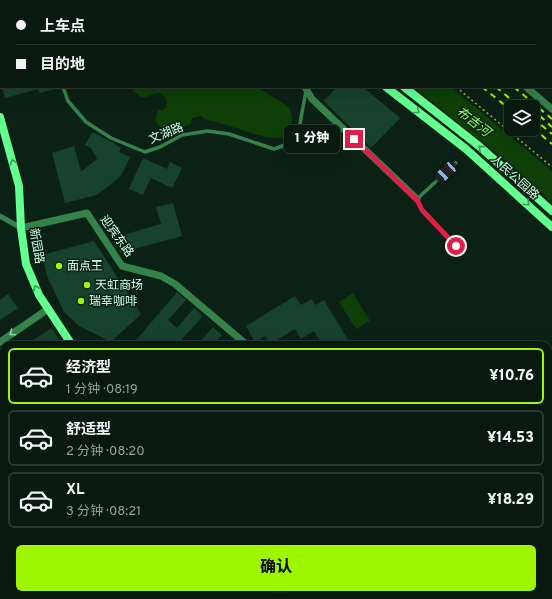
<!DOCTYPE html>
<html lang="zh">
<head>
<meta charset="utf-8">
<style>
  body { margin:0; font-family:Overpass,"Noto Sans SC",sans-serif; background:#122219; color:#f1f3f6; height:100vh; display:flex; flex-direction:column; font-size:15px; white-space:nowrap }
  * { box-sizing:border-box; margin:0 }
  p { font-size:13px; color:#99a09f }
  .icon { flex:none; width:22px; height:22px; fill:none; stroke:currentColor; stroke-width:2; stroke-linecap:round; stroke-linejoin:round }
  .map { position:relative; flex:1; overflow:hidden }
  .drawer { position:absolute; left:0px; top:341px; width:552px; height:258px; display:flex; flex-direction:column; background:#091910; border-radius:12px 12px 0 0; box-shadow:0 4px 16px #0002,0 0 0 1px #293830 }
  .drawer>* { flex:none }
  .guide { position:absolute; left:0px; top:0px; width:552px; height:88px; box-shadow:0 4px 16px #0002,0 0 0 1px #293830; display:grid; align-content:center; height:88px; padding:0 16px; background:#091910 }
  .fabs { position:absolute; left:504px; top:100px; display:grid; gap:8px }
  .fabs a { display:grid; place-items:center; width:36px; height:36px; border-radius:6px; background:#091910; box-shadow:0 4px 16px #0002,0 0 0 1px #293830; font-size:20px }
  .end { position:absolute; width:18px; height:18px; margin:-9px; border:5px solid #e11d48; background:#fff; box-shadow:0 0 0 2px #fff }
  .from { border-radius:50% }
  .bubble { position:absolute; height:28px; border-radius:6px; background:#091910; box-shadow:0 4px 16px #0002,0 0 0 1px #293830; font-size:13px; font-weight:800; line-height:28px; text-align:center }
  .car { position:absolute; width:12px; height:24px; margin:-12px -6px; border-radius:5px; box-shadow:0 0 3px 1px #0007; background:linear-gradient(#222 24%,#8ab4d8 0 40%,#222 0 76%,#8ab4d8 0 86%,#222 0) }
  .guide b { display:flex; align-items:center; gap:14px; height:38px; font-size:15px }
  .guide b+b { border-top:1px solid #293830 }
  .guide i { width:10px; height:10px; background:#f1f3f6 }
  ul { padding:7px 0 0; list-style:none }
  li { display:flex; align-items:center; gap:12px; height:56px; margin:0 8px 6px; padding:0 8px; border:2px solid #293830; border-radius:6px }
  li div { flex:1 }
  li b { display:block; font-size:15px }
  li em { font-style:normal; font-weight:800 }
  li.on { border-color:#9ef700 }
  li>.icon { width:36px; height:36px; stroke-width:1.5 }
  .action { display:flex; gap:8px; margin-top:auto; padding:8px 16px }
  .action a { flex:1; height:46px; border-radius:6px; background:#9ef700; color:#111; font-size:16px; font-weight:800; line-height:46px; text-align:center }
  .map>svg:first-child { display:block }
  .green { fill:#252b0f }
  .water { fill:#0d3f07 }
  .building { fill:#17422b }
  .lines { fill:none; stroke-linecap:round; stroke-linejoin:round }
  .path { stroke:#9ab628; stroke-width:1.5; stroke-dasharray:2 3; stroke-linecap:butt }
  .service { stroke:#35824c; stroke-width:3.5 }
  .pedestrian { stroke:#35824c; stroke-width:5 }
  .minor { stroke:#35824c; stroke-width:7 }
  .tertiary { stroke:#35824c; stroke-width:8 }
  .secondary { stroke:#63ff8f; stroke-width:8 }
  .rail { stroke:#9ef700; stroke-width:2; stroke-dasharray:6 5; stroke-linecap:butt }
  .oneway { stroke:#3c9b58 }
  .oneway2 { stroke:#97d3ac }
  .route { stroke:#e11d48; stroke-width:5 }
  .poi-dot { fill:#9ef700; stroke:#0c2115; stroke-width:1.5 }
  .labels { text-anchor:middle; stroke-width:3; stroke-linejoin:round; paint-order:stroke }
  .street-label { font-size:12px; fill:#ccffdf; stroke:#0c2115 }
  .poi-label { font-size:12px; fill:#ccffdf; stroke:#0c2115; text-anchor:start }
  .water-label { font-size:13px; font-style:italic; fill:#88ff5a; stroke:#0c2115 }
</style>
</head>
<body>
<div class="map">
<svg width="552" height="599" viewBox="0 0 552 599">
  <rect width="100%" height="100%" fill="#0c2115"/>
  <polygon class="green" points="552,474 552,599 361,599 367,595 548,595 548,477"/>
  <g class="water">
    <path d="M131 87H257L289 107C292 114 293 121 290 128 288 133 284 137 279 138 264 140 223 122 204 119L202 116 192 118 191 124 166 133 155 121 158 110H163L166 107 167 101 162 93C147 91 146 107 131 87Z"/>
    <polygon points="414,87 451,87 552,171 552,203 517,170"/>
    <polygon points="353,293 370,321 356,329 339,302"/>
    <polygon points="552,530 552,558 548,565 548,531"/>
    <polygon points="380,595 448,595 448,599 376,599"/>
  </g>
  <g class="building">
    <polygon points="2,87 55,87 55,89 39,93 38,89 5,98"/>
    <polygon points="337,87 363,87 400,118 371,148 324,101"/>
    <polygon points="92,132 114,143 114,144 121,148 119,152 130,157 121,176 97,195 65,203 52,153 74,146 81,172 97,159 91,148 85,145"/>
    <polygon points="143,158 167,169 170,162 182,168 172,188 151,178 143,195 129,189"/>
    <polygon points="173,203 182,236 120,253 116,237 161,224 156,207"/>
    <polygon points="94,241 141,314 111,342 79,326 64,312 47,276 42,255"/>
    <polygon points="177,292 186,300 168,320 177,328 194,308 203,316 177,345 132,345"/>
    <polygon points="8,294 18,308 0,320 0,300"/>
    <polygon points="295,296 301,305 312,299 315,305 324,300 348,340 339,345 322,345 314,331 301,339 295,329 270,344 265,336 255,342 246,326"/>
    <polygon points="213,327 222,335 213,345 197,345"/>
    <polygon points="52,328 62,345 25,345"/>
  </g>
  <g class="lines">
    <g class="path">
      <polyline points="343,0 344,1"/>
      <polyline points="456,87 552,167"/>
      <polyline points="548,482 552,480"/>
      <polyline points="548,525 552,524"/>
      <polyline points="548,577 552,572"/>
      <polyline points="491,595 493,599"/>
      <polyline points="500,595 502,599"/>
      <polyline points="544,595 547,599"/>
      <polyline points="501,596 509,596 512,599"/>
      <polyline points="367,599 371,595"/>
      <polyline points="470,599 471,595"/>
      <polyline points="480,599 483,595"/>
      <polyline points="517,599 519,597 524,599"/>
      <polyline points="527,599 528,595"/>
    </g>
    <g class="service">
      <polyline points="52,1 52,0"/>
      <polyline points="63,87 68,101 86,122 111,138 145,152 160,147 182,135 208,131 229,134 274,149 285,145 298,134 306,91"/>
      <polyline points="456,163 417,199 422,210 456,246"/>
    </g>
    <polyline class="pedestrian" points="0,216 21,228"/>
    <g class="minor">
      <polyline points="444,1 444,0"/>
      <polyline points="305,87 312,99 417,199"/>
      <polyline points="526,87 552,109"/>
      <polyline points="21,228 87,213 122,266 161,276 175,284 247,345"/>
      <polyline points="0,342 48,309"/>
      <polyline points="548,385 552,381"/>
      <polyline points="252,599 260,595"/>
    </g>
    <g class="tertiary">
      <polyline points="548,440 552,438"/>
      <polyline points="0,452 4,458"/>
      <polyline points="548,472 552,469"/>
      <polyline points="90,595 93,599"/>
      <polyline points="326,599 330,595"/>
      <polyline points="352,599 359,595"/>
    </g>
    <g class="secondary">
      <polyline points="274,0 275,1"/>
      <polyline points="292,0 293,1"/>
      <polyline points="386,87 466,149 552,227"/>
      <polyline points="404,87 479,146 552,211"/>
      <polyline points="0,117 19,186 21,228 26,264 39,295 72,345"/>
      <polyline points="548,454 552,451"/>
      <polyline points="548,462 552,459"/>
      <polyline points="179,595 179,599"/>
      <polyline points="332,599 338,595"/>
      <polyline points="342,599 348,595"/>
    </g>
    <g class="rail">
      <polyline points="367,0 368,1"/>
      <polyline points="381,0 382,1"/>
      <polyline points="391,0 392,1"/>
      <polyline points="399,0 401,1"/>
      <polyline points="482,87 511,110"/>
      <polyline points="496,87 520,107"/>
      <polyline points="514,87 552,119"/>
      <polyline points="540,116 552,127"/>
      <polyline points="533,118 552,134"/>
      <polyline points="533,128 552,144"/>
    </g>
  </g>
  <defs><path id="oneway-chevron" d="M-2-3.5L2.5 0L-2 3.5" fill="none" stroke-width="1.6" stroke-linecap="round" stroke-linejoin="round"/></defs>
  <g class="oneway">
    <use href="#oneway-chevron" transform="translate(417 111) rotate(38)"/>
    <use href="#oneway-chevron" transform="translate(481 148) rotate(-140)"/>
    <use href="#oneway-chevron" transform="translate(13 162) rotate(-106)"/>
    <use href="#oneway-chevron" transform="translate(527 203) rotate(43)"/>
    <use href="#oneway-chevron" transform="translate(36 288) rotate(-114)"/>
  </g>
  <use class="oneway2" href="#oneway-chevron" transform="translate(12 333) rotate(146)"/>
  <g class="lines">
    <polyline class="route" points="354,139 417,200 422,210 456,246"/>
  </g>
  <g class="poi-dot">
    <circle cx="59" cy="266" r="4"/>
    <circle cx="87" cy="285" r="4"/>
    <circle cx="81" cy="301" r="4"/>
  </g>
  <g class="labels">
    <g class="street-label">
      <text transform="translate(166 133) rotate(-22)" y="4">文湖路</text>
      <text transform="translate(515 177) rotate(42)" y="4">人民公园路</text>
      <text transform="translate(117 236) rotate(54)" y="4">迎宾东路</text>
      <text transform="translate(37 246) rotate(80)" y="4">新园路</text>
    </g>
    <g class="poi-label">
      <text x="67" y="270">面点王</text>
      <text x="95" y="289">天虹商场</text>
      <text x="89" y="305">瑞幸咖啡</text>
    </g>
    <g class="water-label">
      <text transform="translate(474 121) rotate(38)" y="5">布吉河</text>
    </g>
  </g>
</svg>
<div class="fabs">
<a><svg class="icon" aria-label="layers" viewBox="0 0 24 24"><path d="M12 4l9 5-9 5-9-5zM3 14l9 5 9-5"/></svg></a>
</div>
<i class="end from" style="left:456px;top:246px"></i>
<i class="end" style="left:354px;top:139px"></i>
<div class="bubble" style="left:284px;top:125px;width:56px">1 分钟</div>
<i class="car" style="left:446px;top:172px;rotate:227deg"></i>
<div class="guide">
<b><i class="from"></i>上车点</b>
<b><i></i>目的地</b>
</div>
<section class="drawer">
<ul>
<li class="on"><svg class="icon" aria-label="car" viewBox="0 0 24 24"><path d="M5 17H2v-5l4-1 3-4h7l3 4 3 1v5h-3M9 17h6M6 11h13"/><circle cx="7" cy="17" r="2"/><circle cx="17" cy="17" r="2"/></svg><div><b>经济型</b><p>1 分钟 · 08:19</p></div><em>¥10.76</em></li>
<li><svg class="icon" aria-label="car" viewBox="0 0 24 24"><path d="M5 17H2v-5l4-1 3-4h7l3 4 3 1v5h-3M9 17h6M6 11h13"/><circle cx="7" cy="17" r="2"/><circle cx="17" cy="17" r="2"/></svg><div><b>舒适型</b><p>2 分钟 · 08:20</p></div><em>¥14.53</em></li>
<li><svg class="icon" aria-label="car" viewBox="0 0 24 24"><path d="M5 17H2v-5l4-1 3-4h7l3 4 3 1v5h-3M9 17h6M6 11h13"/><circle cx="7" cy="17" r="2"/><circle cx="17" cy="17" r="2"/></svg><div><b>XL</b><p>3 分钟 · 08:21</p></div><em>¥18.29</em></li>
</ul>
<div class="action"><a>确认</a></div>
</section>
</div>
</body>
</html>
